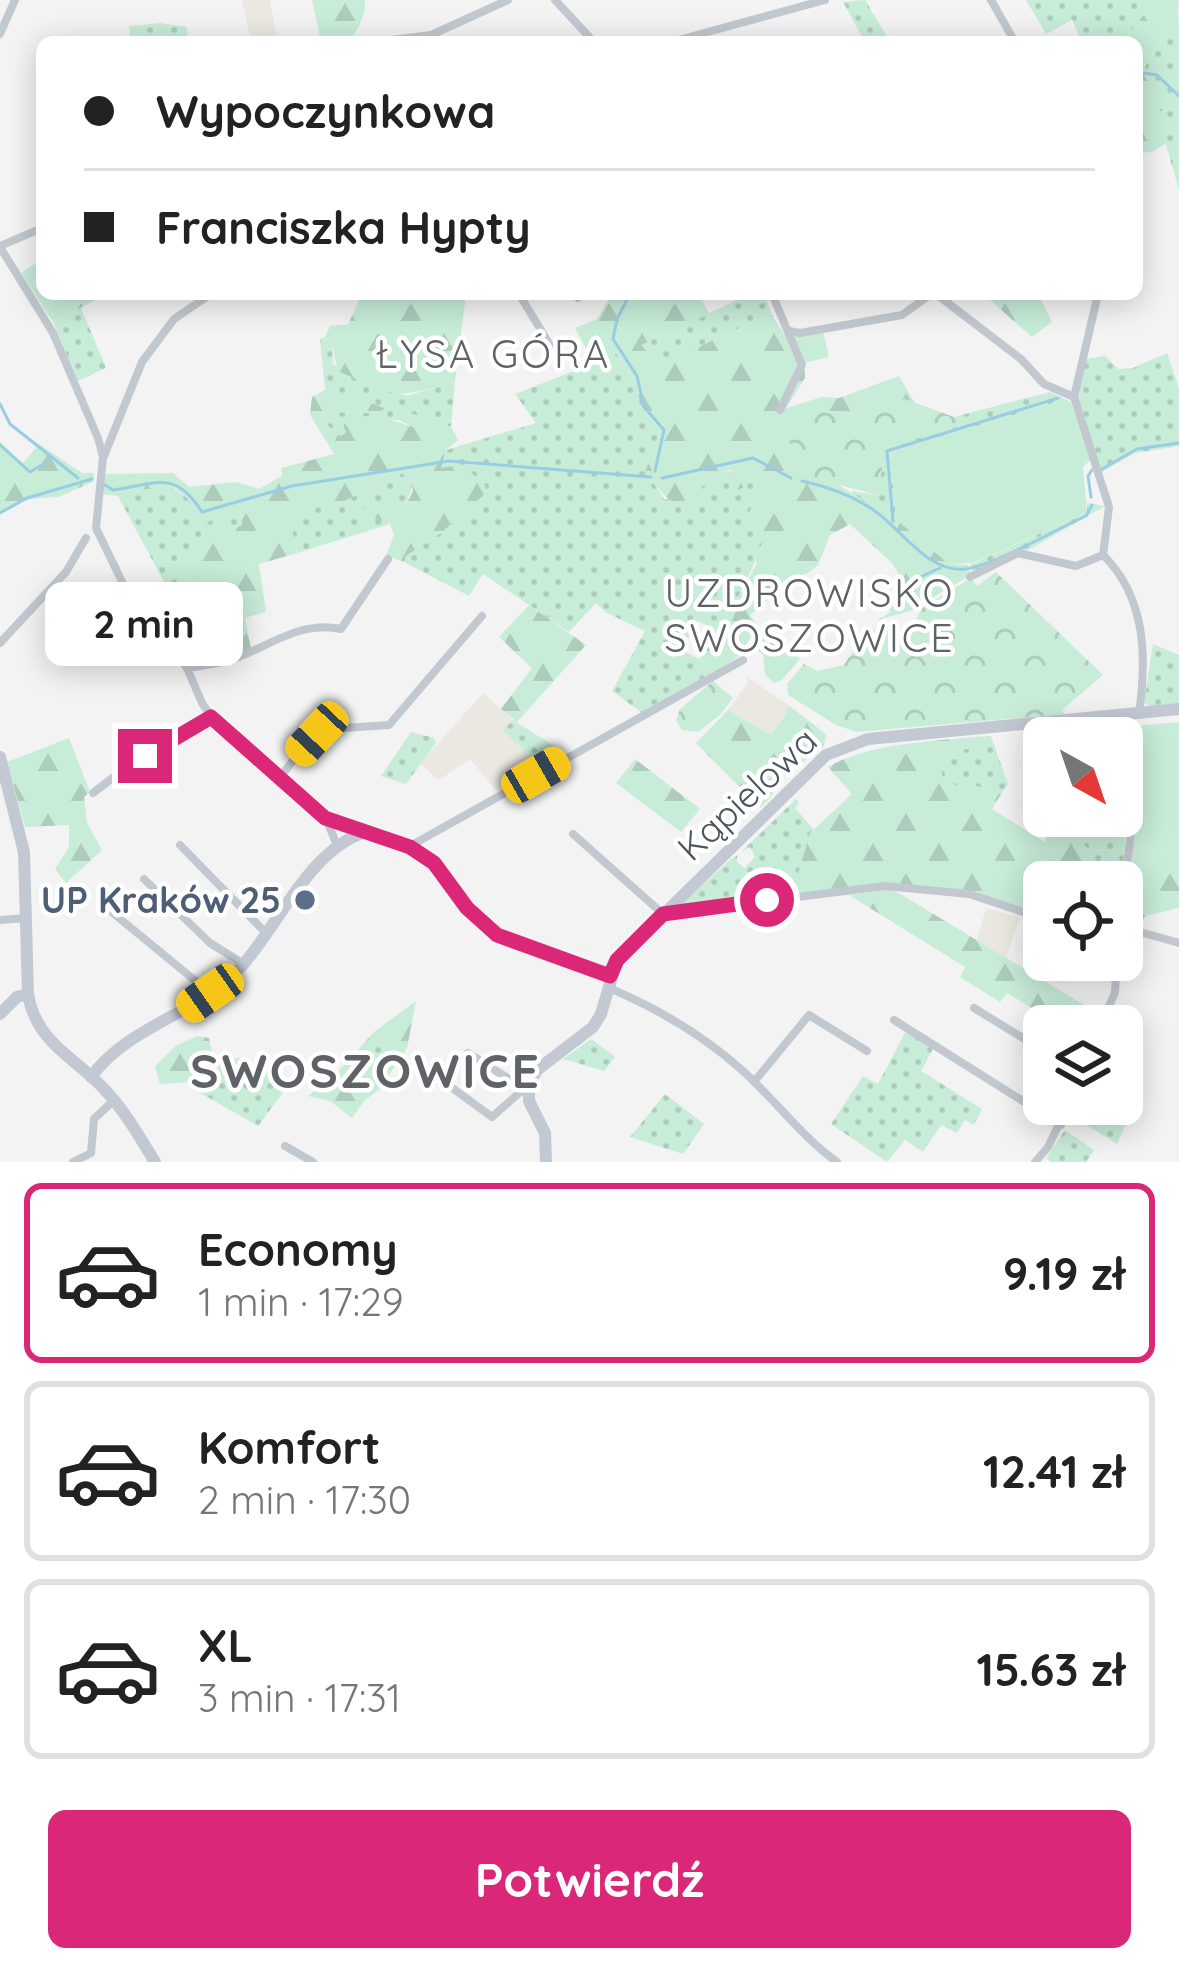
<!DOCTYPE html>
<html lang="pl">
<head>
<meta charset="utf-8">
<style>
  body { margin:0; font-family:Quicksand,sans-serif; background:#f2f2f2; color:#222; height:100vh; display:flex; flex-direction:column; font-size:45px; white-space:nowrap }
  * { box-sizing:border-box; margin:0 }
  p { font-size:39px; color:#767676 }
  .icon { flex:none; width:66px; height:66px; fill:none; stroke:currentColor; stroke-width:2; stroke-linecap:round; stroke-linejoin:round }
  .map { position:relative; height:1162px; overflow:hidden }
  .drawer { display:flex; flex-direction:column; background:#fff; flex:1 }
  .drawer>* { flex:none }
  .top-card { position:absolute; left:36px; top:36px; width:1107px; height:264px; border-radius:18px; box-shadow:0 6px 30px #0003; display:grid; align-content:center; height:264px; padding:0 48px; background:#fff }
  .needle { width:78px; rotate:140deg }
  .controls { position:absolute; left:1023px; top:717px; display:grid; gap:24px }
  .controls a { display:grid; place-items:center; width:120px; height:120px; border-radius:18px; background:#fff; box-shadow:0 6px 30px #0003; font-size:60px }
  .end { position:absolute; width:54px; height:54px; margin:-27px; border:15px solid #db2777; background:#fff; box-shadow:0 0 0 6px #fff }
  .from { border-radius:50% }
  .bubble { position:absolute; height:84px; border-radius:18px; background:#fff; box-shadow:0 6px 30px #0003; font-size:39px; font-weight:700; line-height:84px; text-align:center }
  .car { position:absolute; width:36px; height:72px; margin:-36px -18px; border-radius:15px; box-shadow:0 0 9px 3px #0007; background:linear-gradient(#f5c518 24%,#345 0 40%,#f5c518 0 76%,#345 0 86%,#f5c518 0) }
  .top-card b { display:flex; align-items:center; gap:42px; height:114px; font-size:45px }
  .top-card b+b { border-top:3px solid #e0e0e0 }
  .top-card i { width:30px; height:30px; background:#222 }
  ul { padding:21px 0 0; list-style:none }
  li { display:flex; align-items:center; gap:36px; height:180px; margin:0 24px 18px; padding:0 24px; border:6px solid #e0e0e0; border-radius:18px }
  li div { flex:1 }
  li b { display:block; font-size:45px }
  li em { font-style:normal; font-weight:700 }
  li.current { border-color:#db2777 }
  li>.icon { width:108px; height:108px; stroke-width:1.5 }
  .primary-button { display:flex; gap:24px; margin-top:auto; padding:24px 48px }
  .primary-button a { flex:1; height:138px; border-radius:18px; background:#db2777; color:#fff; font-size:48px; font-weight:700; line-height:138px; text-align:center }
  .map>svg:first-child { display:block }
  .commercial { fill:#eae8e1 }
  .grass { fill:url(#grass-dots) }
  .forest { fill:url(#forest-firs) }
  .park { fill:url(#park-crowns) }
  .garden { fill:#c7ecd8 }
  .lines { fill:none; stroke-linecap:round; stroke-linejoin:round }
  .stream { stroke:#99cde3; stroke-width:3 }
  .street { stroke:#c2c8cf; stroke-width:8 }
  .secondary { stroke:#c3c9d3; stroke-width:12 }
  .route { stroke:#db2777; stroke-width:15 }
  .service-dot { fill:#5c6f8a; stroke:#fff; stroke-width:4.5 }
  .labels { text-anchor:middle; stroke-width:9; stroke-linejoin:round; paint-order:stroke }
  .street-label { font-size:36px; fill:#4c545e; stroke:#fff }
  .service-label { font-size:36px; font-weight:bold; fill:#4e5e75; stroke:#fff; text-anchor:end }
  .neighbourhood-label { font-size:39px; letter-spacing:3px; fill:#5f6266; stroke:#fff }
  .district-label { font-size:48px; font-weight:bold; letter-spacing:3px; fill:#5f6266; stroke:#fff }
</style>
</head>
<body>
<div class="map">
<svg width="1179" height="1162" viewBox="0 0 1179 1162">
  <defs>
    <pattern id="grass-dots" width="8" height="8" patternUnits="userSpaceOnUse" patternTransform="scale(3)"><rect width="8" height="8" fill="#c7ecd8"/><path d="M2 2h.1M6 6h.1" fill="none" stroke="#adccbc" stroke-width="1.8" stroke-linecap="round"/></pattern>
    <pattern id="forest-firs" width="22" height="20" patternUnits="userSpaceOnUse" patternTransform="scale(3)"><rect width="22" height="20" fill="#c7ecd8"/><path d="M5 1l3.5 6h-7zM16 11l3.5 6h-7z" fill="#adccbc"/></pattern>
    <pattern id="park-crowns" width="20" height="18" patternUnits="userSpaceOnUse" patternTransform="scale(3)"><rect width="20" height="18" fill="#c7ecd8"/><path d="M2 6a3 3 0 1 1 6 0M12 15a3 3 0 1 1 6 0" fill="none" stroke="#adccbc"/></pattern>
  </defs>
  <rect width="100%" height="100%" fill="#f4f3f3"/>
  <g class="commercial">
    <polygon points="242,0 270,0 278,42 251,42"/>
    <polygon points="746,676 791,707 785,709 786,714 771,735 728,710 748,683"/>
    <polygon points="483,693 513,720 503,732 541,763 499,794 470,759 439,780 420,764"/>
    <polygon points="986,908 1020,917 1006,958 977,940"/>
  </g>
  <g class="grass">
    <polygon points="865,0 890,42 865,42 843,2"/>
    <polygon points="1026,0 1155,0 1123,42 1082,42 1072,20 1046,34"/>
    <polygon points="1178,11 1179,27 1179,190 1144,68"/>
    <polygon points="160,23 187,27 188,42 130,42 129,26"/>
    <polygon points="750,294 764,294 773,317 758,319 659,367 640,345"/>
    <polygon points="81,308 106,368 78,381 53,322"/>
    <polygon points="325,337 332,346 333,364 407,396 455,381 451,427 401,410 417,424 416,429 399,420 340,418 346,432 341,438 326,424 327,412 380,413 383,408 325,389 320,339"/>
    <path d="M614 350 638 385 642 407 660 429 651 479 665 500C687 491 712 474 734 470L737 476 732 488 739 490 751 481 766 479 768 472 770 477 744 522 764 543 733 608 734 616 725 635 698 621 682 650 699 659 713 674 642 713 612 691 645 631 607 613 596 603 569 632 483 574 469 596 404 562 406 556 442 532 479 498 455 467 441 468 446 450 536 423 515 394 594 363Z"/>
    <polygon points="1167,353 1179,388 1179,446 1135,453 1100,473 1077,398 1084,359 1105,356 1118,369 1133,368"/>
    <polygon points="1050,392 1071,402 1057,402 890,452 896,519 852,495 852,491 877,495 884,448 967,422 954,417"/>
    <polygon points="401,474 411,475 414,483 405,507 371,503 361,513 390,524 297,553 288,514 344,501"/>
    <polygon points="167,484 193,502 241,513 242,525 204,537 205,543 177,553 188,587 171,595 118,496"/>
    <polygon points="1087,503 1105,506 1025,552 973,574 970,565 1087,512"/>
    <polygon points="1153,644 1179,655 1179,705 1151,707 1144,703"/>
    <polygon points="513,720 554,746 541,763 502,731"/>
    <polygon points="411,732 434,738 436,743 406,784 381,776"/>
    <polygon points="986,736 991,736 1008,784 1001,794 970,784 959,788 942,776 941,769 955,751 977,747"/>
    <path d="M1122 795C1129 820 1125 854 1120 882H1113L1060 828H1049L1052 816H1122Z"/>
    <polygon points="796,799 799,803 795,808 814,830 792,895 675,910 731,859 738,855 736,861 745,868 755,857 750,847 741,852"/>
    <polygon points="906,1031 934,1047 921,1071 982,1109 974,1125 965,1120 957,1133 941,1125 923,1152 905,1140 887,1162 831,1124 863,1076 878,1084"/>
    <polygon points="374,1032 400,1058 380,1089 365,1100 336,1074"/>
    <polygon points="591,1039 615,1057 604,1071 563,1059"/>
    <polygon points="268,1065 290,1083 258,1126 188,1086 188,1082 249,1078"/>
    <polygon points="665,1094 704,1124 683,1154 630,1137"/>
    <polygon points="1075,1104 1090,1104 1126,1124 1117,1144 1070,1115"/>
    <polygon points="1065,1130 1094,1150 1086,1162 1051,1162 1046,1158"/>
  </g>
  <g class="forest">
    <path d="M312 0H365C366 14 358 32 347 42H321Z"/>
    <polygon points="1155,0 1179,0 1178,11 1144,67 1158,82 1167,143 1152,152 1137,153 1137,42 1123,42"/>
    <polygon points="42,259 42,294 108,294 53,322 21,273"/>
    <path d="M357 294H466L455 381C391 401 396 396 338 371L332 346 325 337 330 326 348 324 358 303Z"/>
    <path d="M612 294H699L709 314 641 345 659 366 758 319 773 317 787 338 823 331 829 357 804 363 805 378 786 408 822 397 839 398 899 376 915 403 905 400 853 415 806 409 828 479 896 519 949 564 968 565 971 575 910 611 878 620 890 612 885 601 907 589 893 564 850 524 830 535 818 565 808 573 781 583 779 591 750 615 758 626 739 656 713 674 699 659 716 630 725 634 734 616 733 608 757 563 753 556 763 543 743 522 770 477 768 474 766 479 751 482 739 490 731 489 737 476 734 470H727L723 488 702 486 703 503C665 509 668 496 645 473L660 429 642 407 638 385 615 351 594 363 575 328 597 319Z"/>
    <polygon points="983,294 1038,294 1052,322 1032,337"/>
    <path d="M329 388 384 408 380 413 327 412 326 424 341 437 346 432 339 417 379 416 416 428 417 424 396 414 401 410 451 427 458 440 446 450 441 468 462 465 485 485 486 493 442 532 406 556 404 562 386 555 394 535 390 524 359 513 371 503 405 507 413 491 411 475 401 474 344 501 289 514 297 553 259 564 266 612 245 618 251 649 219 661 202 588 188 587 176 553 204 543V537L242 525 241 514 198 524C193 501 187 495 167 484L118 496 102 494 104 474 173 473 189 487 236 482 259 489 282 476 281 468 334 454 310 415 312 397Z"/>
    <polygon points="0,442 23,463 39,444 82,473 94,473 93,482 58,497 29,499 0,513"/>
    <polygon points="529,605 586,645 517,722 501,709 532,668 499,637"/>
    <polygon points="761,630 783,654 791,648 800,659 782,680 774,683 765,675 763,654 751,647"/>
    <polygon points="791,707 826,734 824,746 777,782 771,797 760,808 696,743 728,710 771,735 786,714 785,709"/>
    <path d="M986 736 977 747 955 751 941 769 942 776 959 788 970 784 1001 794 992 809 1045 842 1049 828C1085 827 1091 862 1113 882L1089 870 1073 882H1044V917L967 890 884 884 792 895 810 833 852 794 828 767C868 743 938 741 986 736Z"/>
    <polygon points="69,738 90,792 84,797 87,823 102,850 66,883 55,869 69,847 69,825 25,827 7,762"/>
    <polygon points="635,759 700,809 681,832 616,783"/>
    <polygon points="1179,865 1179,908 1146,916 1135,927 1124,923 1132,877"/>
    <polygon points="892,889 1101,1015 1097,1026 1062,1026 1007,993 1000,1002 960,977 965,967 849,895"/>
    <polygon points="416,1001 407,1048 400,1058 374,1032"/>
    <polygon points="197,1036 209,1038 214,1060 241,1058 255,1074 249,1078 160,1084 155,1066 177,1045"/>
    <polygon points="336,1074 365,1100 352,1118 330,1101 308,1096"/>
  </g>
  <g class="park">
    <polygon points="905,399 970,423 885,448 878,495 797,474 785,422 806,409 853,415 857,405 868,410"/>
    <polygon points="996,572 1103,675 1062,710 1064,714 857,732 836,725 788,695 787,684 804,664 817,671 844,665 863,636 865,626 873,630 910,630 922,608 971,578 977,586"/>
    <polygon points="713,681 733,698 720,715 698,732 682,730 676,720 680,709"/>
  </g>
  <g class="garden">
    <polygon points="1057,402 1071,402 1091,459 1083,467 1087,512 973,563 949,564 896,519 890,452"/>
    <polygon points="1179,722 1179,865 1132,877 1135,726"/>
  </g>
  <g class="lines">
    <g class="stream">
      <polyline points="1137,72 1157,75 1179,96"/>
      <polyline points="630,294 617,319 613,339 637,376 641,394"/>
      <polyline points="640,396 644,407 664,430 655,471"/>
      <polyline points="0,404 10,424 78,478"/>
      <polyline points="0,445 30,472 47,462"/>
      <polyline points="1102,469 1137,449 1179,443"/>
      <polyline points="662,478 753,458 791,478"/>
      <path d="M802 481C828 487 849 494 872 509 900 527 928 574 965 569 996 565 1054 530 1086 516L1092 505"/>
      <path d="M105 485 113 490C157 484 175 469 202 512L292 486 449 461 651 477"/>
      <polyline points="1091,497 1088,476 1092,470"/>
      <polyline points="0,513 27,498 92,479"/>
      <polyline points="893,521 887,451 1058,398"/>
      <polyline points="898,587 940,568"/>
    </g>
    <g class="street">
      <polyline points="555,0 594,42"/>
      <polyline points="991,0 1015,42"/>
      <polyline points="0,34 15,0"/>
      <polyline points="374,42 431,35 508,0"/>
      <polyline points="671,42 825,0"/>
      <polyline points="0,246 42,228"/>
      <polyline points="0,247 53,333 98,438 103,457 96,528 128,594 187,668 202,703 218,726 325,818 364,831"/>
      <polyline points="519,294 550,345"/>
      <polyline points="576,294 578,298"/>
      <polyline points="772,294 802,365 780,410"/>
      <path d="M936 294 1021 359 1044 384 1074 397 1109 507 1103 555C1146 597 1147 657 1139 713"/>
      <polyline points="789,331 800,333 902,315 931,294"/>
      <polyline points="1074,397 1098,294"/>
      <polyline points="104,456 142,362 174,319 211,294"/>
      <polyline points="970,577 1018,553 1076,566 1103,555"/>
      <polyline points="0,643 66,572 86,538"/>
      <path d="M187 668C203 665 221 664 236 658 271 645 302 620 341 629L388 559"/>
      <polyline points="279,779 294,759 330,725 345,728 389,725 482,616"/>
      <polyline points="93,793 128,766 211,717"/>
      <polyline points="326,819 337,845"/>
      <polyline points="573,834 663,914 885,886 969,894 1044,919"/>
      <polyline points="180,845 265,932"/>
      <polyline points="410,846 743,660"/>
      <polyline points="144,879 210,943 242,963"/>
      <polyline points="102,904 209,992"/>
      <polyline points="1122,908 1131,832 1130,714"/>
      <polyline points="0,920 27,918"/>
      <polyline points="1122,927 1179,943"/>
      <path d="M609 988C659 1009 703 1035 743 1071 776 1101 801 1136 837 1162"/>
      <polyline points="974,1008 1044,1051"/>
      <polyline points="894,1020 1061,1125"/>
      <polyline points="1101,1026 1115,992 1117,960"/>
      <polyline points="468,1053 522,1087"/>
      <polyline points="414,1060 492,1117 528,1085"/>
      <polyline points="754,1082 809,1015 867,1051"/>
      <polyline points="285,1146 313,1162"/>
      <polyline points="73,1162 91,1153 94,1119 114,1100"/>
      <polyline points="1035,1162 1048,1147 1069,1104"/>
    </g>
    <g class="secondary">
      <path d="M0 757 24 852 28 994C36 1043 75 1057 105 1090 125 1111 140 1138 155 1162"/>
      <polyline points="0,1014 17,997 28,994"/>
      <path d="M91 1077C129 1025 197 1015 241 967 278 926 309 850 365 832L410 847 434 863 467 908 497 935 610 976"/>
      <polyline points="546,1162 545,1133 529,1101 529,1084 537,1070 593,1027 601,1014 617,960 826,755 868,739 1179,709"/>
    </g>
  </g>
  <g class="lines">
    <polyline class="route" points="145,756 211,717 325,818 410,847 434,863 467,908 497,935 610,976 617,960 663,914 767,900"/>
  </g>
  <circle class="service-dot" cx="305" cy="900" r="12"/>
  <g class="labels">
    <g class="street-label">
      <text transform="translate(747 794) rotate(-43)" y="13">Kąpielowa</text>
    </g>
    <g class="service-label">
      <text x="281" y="913">UP Kraków 25</text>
    </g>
    <g class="neighbourhood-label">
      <text x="493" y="368">ŁYSA GÓRA</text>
      <text x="810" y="607">UZDROWISKO<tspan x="810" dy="45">SWOSZOWICE</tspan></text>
    </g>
    <g class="district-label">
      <text x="366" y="1088">SWOSZOWICE</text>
    </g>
  </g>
</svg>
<div class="controls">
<a><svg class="needle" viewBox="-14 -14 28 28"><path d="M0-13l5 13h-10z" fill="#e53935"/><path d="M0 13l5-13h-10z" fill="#767676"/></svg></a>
<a><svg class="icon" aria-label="locate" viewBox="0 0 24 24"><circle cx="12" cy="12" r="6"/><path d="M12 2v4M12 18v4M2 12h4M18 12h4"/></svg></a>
<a><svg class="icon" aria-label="layers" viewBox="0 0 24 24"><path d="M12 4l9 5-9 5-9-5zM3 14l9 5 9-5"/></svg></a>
</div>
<i class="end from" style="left:767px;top:900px"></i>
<i class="end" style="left:145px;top:756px"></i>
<div class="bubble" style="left:45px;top:582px;width:198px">2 min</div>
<i class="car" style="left:317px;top:734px;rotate:223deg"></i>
<i class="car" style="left:536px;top:775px;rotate:60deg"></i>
<i class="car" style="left:210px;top:993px;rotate:235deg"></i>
<div class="top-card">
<b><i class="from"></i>Wypoczynkowa</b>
<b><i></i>Franciszka Hypty</b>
</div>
</div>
<section class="drawer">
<ul>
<li class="current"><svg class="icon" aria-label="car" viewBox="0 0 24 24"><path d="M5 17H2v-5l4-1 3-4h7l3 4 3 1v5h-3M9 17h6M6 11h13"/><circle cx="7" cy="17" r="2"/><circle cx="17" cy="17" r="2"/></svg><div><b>Economy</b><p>1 min · 17:29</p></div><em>9.19 zł</em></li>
<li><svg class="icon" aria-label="car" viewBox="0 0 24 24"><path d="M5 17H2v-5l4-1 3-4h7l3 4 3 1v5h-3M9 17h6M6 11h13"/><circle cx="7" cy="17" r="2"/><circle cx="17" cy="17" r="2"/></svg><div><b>Komfort</b><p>2 min · 17:30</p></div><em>12.41 zł</em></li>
<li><svg class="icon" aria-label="car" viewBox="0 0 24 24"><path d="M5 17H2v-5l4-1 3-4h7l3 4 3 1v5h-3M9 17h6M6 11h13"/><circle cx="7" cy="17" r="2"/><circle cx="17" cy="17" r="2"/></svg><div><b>XL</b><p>3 min · 17:31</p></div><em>15.63 zł</em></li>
</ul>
<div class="primary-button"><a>Potwierdź</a></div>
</section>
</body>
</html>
